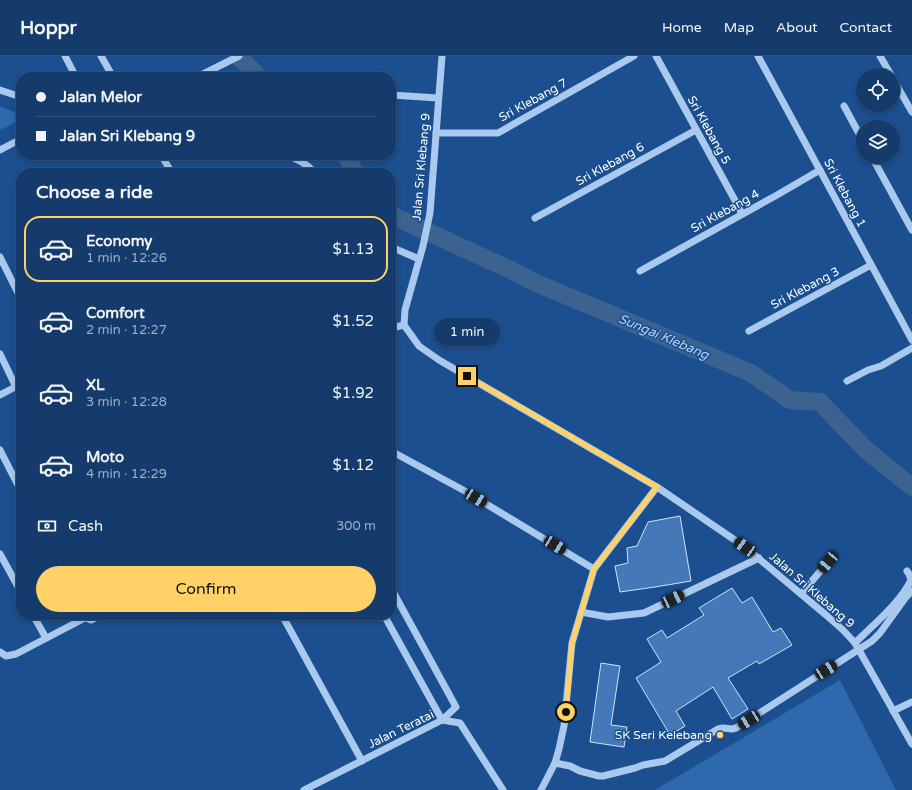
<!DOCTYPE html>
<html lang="en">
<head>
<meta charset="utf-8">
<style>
  body { margin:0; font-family:"Varela Round",sans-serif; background:#214673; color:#f1f3f6; height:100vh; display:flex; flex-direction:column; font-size:15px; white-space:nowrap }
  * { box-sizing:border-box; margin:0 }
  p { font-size:13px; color:#9dadc1 }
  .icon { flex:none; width:22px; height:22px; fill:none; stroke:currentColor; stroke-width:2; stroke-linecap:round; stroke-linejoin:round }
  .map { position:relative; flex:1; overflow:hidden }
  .sheet { position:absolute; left:16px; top:112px; width:380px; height:452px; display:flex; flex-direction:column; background:#143b6b; border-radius:16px; box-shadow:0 2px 6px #0003,0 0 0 1px #33557e }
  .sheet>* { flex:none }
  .guide { position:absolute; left:16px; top:16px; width:380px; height:88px; border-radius:16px; box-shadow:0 2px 6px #0003,0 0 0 1px #33557e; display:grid; align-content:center; height:88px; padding:0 20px; background:#143b6b }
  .controls { position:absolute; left:856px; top:12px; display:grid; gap:8px }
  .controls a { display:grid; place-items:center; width:44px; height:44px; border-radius:50%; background:#143b6b; box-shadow:0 2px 6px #0003,0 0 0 1px #33557e; font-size:20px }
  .end { position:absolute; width:18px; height:18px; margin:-9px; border:5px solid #ffd166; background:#111; box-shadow:0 0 0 2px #111 }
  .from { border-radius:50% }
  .bubble { position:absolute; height:28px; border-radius:14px; background:#143b6b; box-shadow:0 2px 6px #0003,0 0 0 1px #33557e; font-size:13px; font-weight:600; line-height:28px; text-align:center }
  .car { position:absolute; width:12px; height:24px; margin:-12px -6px; border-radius:5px; box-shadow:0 0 3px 1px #0007; background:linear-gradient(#222 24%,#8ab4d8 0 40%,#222 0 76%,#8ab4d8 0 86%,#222 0) }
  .guide b { display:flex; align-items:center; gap:14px; height:38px; font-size:15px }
  .guide b+b { border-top:1px solid #33557e }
  .guide i { width:10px; height:10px; background:#f1f3f6 }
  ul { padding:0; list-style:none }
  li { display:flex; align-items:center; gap:12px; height:66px; margin:0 8px 6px; padding:0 12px; border:2px solid transparent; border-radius:16px }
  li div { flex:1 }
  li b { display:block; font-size:15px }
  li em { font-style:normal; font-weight:600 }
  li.current { border-color:#ffd166 }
  li>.icon { width:36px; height:36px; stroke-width:1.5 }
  h2 { padding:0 20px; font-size:18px; line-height:48px }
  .pay { display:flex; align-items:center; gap:10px; height:44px; padding:0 20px; font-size:15px }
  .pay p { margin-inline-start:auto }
  .cta { display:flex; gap:8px; margin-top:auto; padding:8px 20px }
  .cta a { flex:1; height:46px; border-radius:24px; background:#ffd166; color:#111; font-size:16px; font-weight:600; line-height:46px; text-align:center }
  header { display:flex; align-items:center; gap:24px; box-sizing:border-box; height:56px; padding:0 20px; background:#143b6b; border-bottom:1px solid #33557e }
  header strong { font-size:19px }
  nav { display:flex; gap:22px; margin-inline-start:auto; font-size:14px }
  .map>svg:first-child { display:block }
  .green { fill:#2e69ad }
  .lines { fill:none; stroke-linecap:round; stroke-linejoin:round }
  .river { stroke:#3c6290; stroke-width:18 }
  .building { fill:#4478b7; stroke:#cfe3fa }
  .minor { stroke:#a9c9ee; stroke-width:7 }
  .route { stroke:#ffd166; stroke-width:5 }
  .poi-dot { fill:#ffd166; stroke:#1b4f8f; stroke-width:1.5 }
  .labels { text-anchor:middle; stroke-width:3; stroke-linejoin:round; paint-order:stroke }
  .street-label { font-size:12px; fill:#fff; stroke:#1b4f8f }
  .poi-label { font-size:12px; fill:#fff; stroke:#1b4f8f; text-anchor:end }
  .water-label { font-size:13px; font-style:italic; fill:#b5d3f5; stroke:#1b4f8f }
</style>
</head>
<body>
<header>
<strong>Hoppr</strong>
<nav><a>Home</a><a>Map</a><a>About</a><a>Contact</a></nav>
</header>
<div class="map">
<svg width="912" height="734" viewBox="0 0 912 734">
  <rect width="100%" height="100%" fill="#1b4f8f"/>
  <g class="green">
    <polygon points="0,51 21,58 21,64 0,74"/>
    <polygon points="840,624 896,734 655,734"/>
  </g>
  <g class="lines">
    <g class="river">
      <polyline points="238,0 259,21"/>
      <polyline points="346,99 355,117"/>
      <polyline points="391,159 515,216 536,227 751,317 790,344 820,346 865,393 912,431"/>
    </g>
  </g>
  <g class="building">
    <polygon points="680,460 691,525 655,531 620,536 615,510 628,507 627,492 637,490 648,466"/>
    <polygon points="732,532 742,547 752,541 773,576 781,572 792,589 759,608 757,605 728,622 748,653 732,663 713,631 676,655 685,670 670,679 636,622 661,606 647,583 662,574 667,582 704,559 699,552"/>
    <polygon points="601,607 620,610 611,669 627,671 624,691 590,686"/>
  </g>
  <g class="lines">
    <g class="minor">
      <polyline points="65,0 76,21"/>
      <polyline points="101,0 113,21"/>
      <polyline points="442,0 430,157 423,190 405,254 404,269 419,290 439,304 657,431 745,491 826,559 843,574 855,587 912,688"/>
      <polyline points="656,0 737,148 742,158"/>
      <polyline points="758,0 912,284"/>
      <polyline points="880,0 891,19"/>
      <polyline points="197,21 239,0"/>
      <polyline points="893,23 912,56"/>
      <polyline points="0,34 21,41"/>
      <polyline points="391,39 438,42"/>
      <polyline points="844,50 863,85"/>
      <polyline points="436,77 498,77 634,0"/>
      <polyline points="0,94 21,83"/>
      <polyline points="161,99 172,117"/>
      <path d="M285 99C297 102 306 107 315 117"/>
      <polyline points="872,101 912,174"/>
      <polyline points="535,162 696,74"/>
      <polyline points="391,191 419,203"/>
      <polyline points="0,201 21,243"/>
      <polyline points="640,215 777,139 820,114"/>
      <polyline points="391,272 404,269"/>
      <polyline points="749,275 871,209"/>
      <polyline points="0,298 16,331"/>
      <polyline points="847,325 868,314 881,310 912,292"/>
      <polyline points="0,339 21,328"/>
      <polyline points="0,394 21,435"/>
      <polyline points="391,395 463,434 594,513"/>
      <polyline points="0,498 21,536"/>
      <polyline points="801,538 828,506"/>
      <polyline points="581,556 608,561 644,557 759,502"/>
      <polyline points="33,559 46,582"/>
      <polyline points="282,559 362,705"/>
      <polyline points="384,559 442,664"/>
      <polyline points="83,561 91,564 101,559"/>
      <path d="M855 587C873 569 900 547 911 524L909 518 907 515"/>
      <polyline points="0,596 6,600 16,598 83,563 83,559"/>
      <polyline points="893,655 912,646"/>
      <polyline points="442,664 460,667 503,734"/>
      <polyline points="555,707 570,710 580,715 599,720 603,720 635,712 643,709 665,705 718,673 723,672 732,673 736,672 872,585 880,577 906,541 912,535"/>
      <polyline points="304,734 442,664 456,651 391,532"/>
      <polyline points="541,734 555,707 559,693 564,670 572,587 594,513 657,431"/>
    </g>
  </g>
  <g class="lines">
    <polyline class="route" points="467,320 657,431 594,513 572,587 566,656"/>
  </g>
  <circle class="poi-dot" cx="720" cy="679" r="4"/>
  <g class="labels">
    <g class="street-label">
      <text transform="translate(533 44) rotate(-29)" y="4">Sri Klebang 7</text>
      <text transform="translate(709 74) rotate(61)" y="4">Sri Klebang 5</text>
      <text transform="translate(610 108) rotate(-29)" y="4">Sri Klebang 6</text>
      <text transform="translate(421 111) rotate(-85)" y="4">Jalan Sri Klebang 9</text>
      <text transform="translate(845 137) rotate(62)" y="4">Sri Klebang 1</text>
      <text transform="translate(725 155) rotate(-29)" y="4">Sri Klebang 4</text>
      <text transform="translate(805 232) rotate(-28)" y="4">Sri Klebang 3</text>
      <text transform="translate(812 534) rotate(41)" y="4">Jalan Sri Klebang 9</text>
      <text transform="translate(401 673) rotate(-26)" y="4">Jalan Teratai</text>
    </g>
    <g class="poi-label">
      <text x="712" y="683">SK Seri Kelebang</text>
    </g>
    <g class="water-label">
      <text transform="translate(664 280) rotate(23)" y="5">Sungai Klebang</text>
    </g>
  </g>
</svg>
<div class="controls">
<a><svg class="icon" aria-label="locate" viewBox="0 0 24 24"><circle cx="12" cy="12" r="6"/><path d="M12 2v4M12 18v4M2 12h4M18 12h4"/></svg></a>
<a><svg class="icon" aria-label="layers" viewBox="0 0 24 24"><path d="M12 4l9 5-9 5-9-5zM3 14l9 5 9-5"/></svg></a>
</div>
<i class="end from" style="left:566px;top:656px"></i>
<i class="end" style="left:467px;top:320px"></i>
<div class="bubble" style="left:434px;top:262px;width:66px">1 min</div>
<i class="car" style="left:476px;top:442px;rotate:121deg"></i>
<i class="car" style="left:555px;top:489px;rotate:121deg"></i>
<i class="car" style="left:745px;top:491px;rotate:305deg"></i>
<i class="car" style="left:828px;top:506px;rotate:220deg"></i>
<i class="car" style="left:673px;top:543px;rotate:65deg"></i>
<i class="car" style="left:826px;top:614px;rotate:58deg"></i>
<i class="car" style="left:749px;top:664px;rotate:239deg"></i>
<div class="guide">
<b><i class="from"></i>Jalan Melor</b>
<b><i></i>Jalan Sri Klebang 9</b>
</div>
<section class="sheet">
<h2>Choose a ride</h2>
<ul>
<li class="current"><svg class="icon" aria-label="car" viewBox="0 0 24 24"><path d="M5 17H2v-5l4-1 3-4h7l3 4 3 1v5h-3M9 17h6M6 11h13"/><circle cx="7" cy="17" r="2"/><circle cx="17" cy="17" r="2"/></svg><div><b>Economy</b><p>1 min · 12:26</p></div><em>$1.13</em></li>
<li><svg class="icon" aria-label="car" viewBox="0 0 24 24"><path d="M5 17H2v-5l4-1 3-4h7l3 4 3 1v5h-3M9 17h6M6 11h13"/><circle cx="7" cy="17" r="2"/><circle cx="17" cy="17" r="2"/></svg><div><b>Comfort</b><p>2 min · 12:27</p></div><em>$1.52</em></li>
<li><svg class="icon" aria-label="car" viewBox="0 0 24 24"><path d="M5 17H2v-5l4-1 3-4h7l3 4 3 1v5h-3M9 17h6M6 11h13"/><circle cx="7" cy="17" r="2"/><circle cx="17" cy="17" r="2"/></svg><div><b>XL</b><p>3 min · 12:28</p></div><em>$1.92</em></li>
<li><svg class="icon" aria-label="car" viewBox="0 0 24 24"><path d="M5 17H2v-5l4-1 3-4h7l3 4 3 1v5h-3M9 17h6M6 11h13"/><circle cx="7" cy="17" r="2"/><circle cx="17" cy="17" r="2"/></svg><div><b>Moto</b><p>4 min · 12:29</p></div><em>$1.12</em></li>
</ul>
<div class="pay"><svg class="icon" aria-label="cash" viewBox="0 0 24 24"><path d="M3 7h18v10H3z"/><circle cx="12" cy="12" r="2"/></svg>Cash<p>300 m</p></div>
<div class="cta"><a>Confirm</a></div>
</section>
</div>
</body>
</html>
